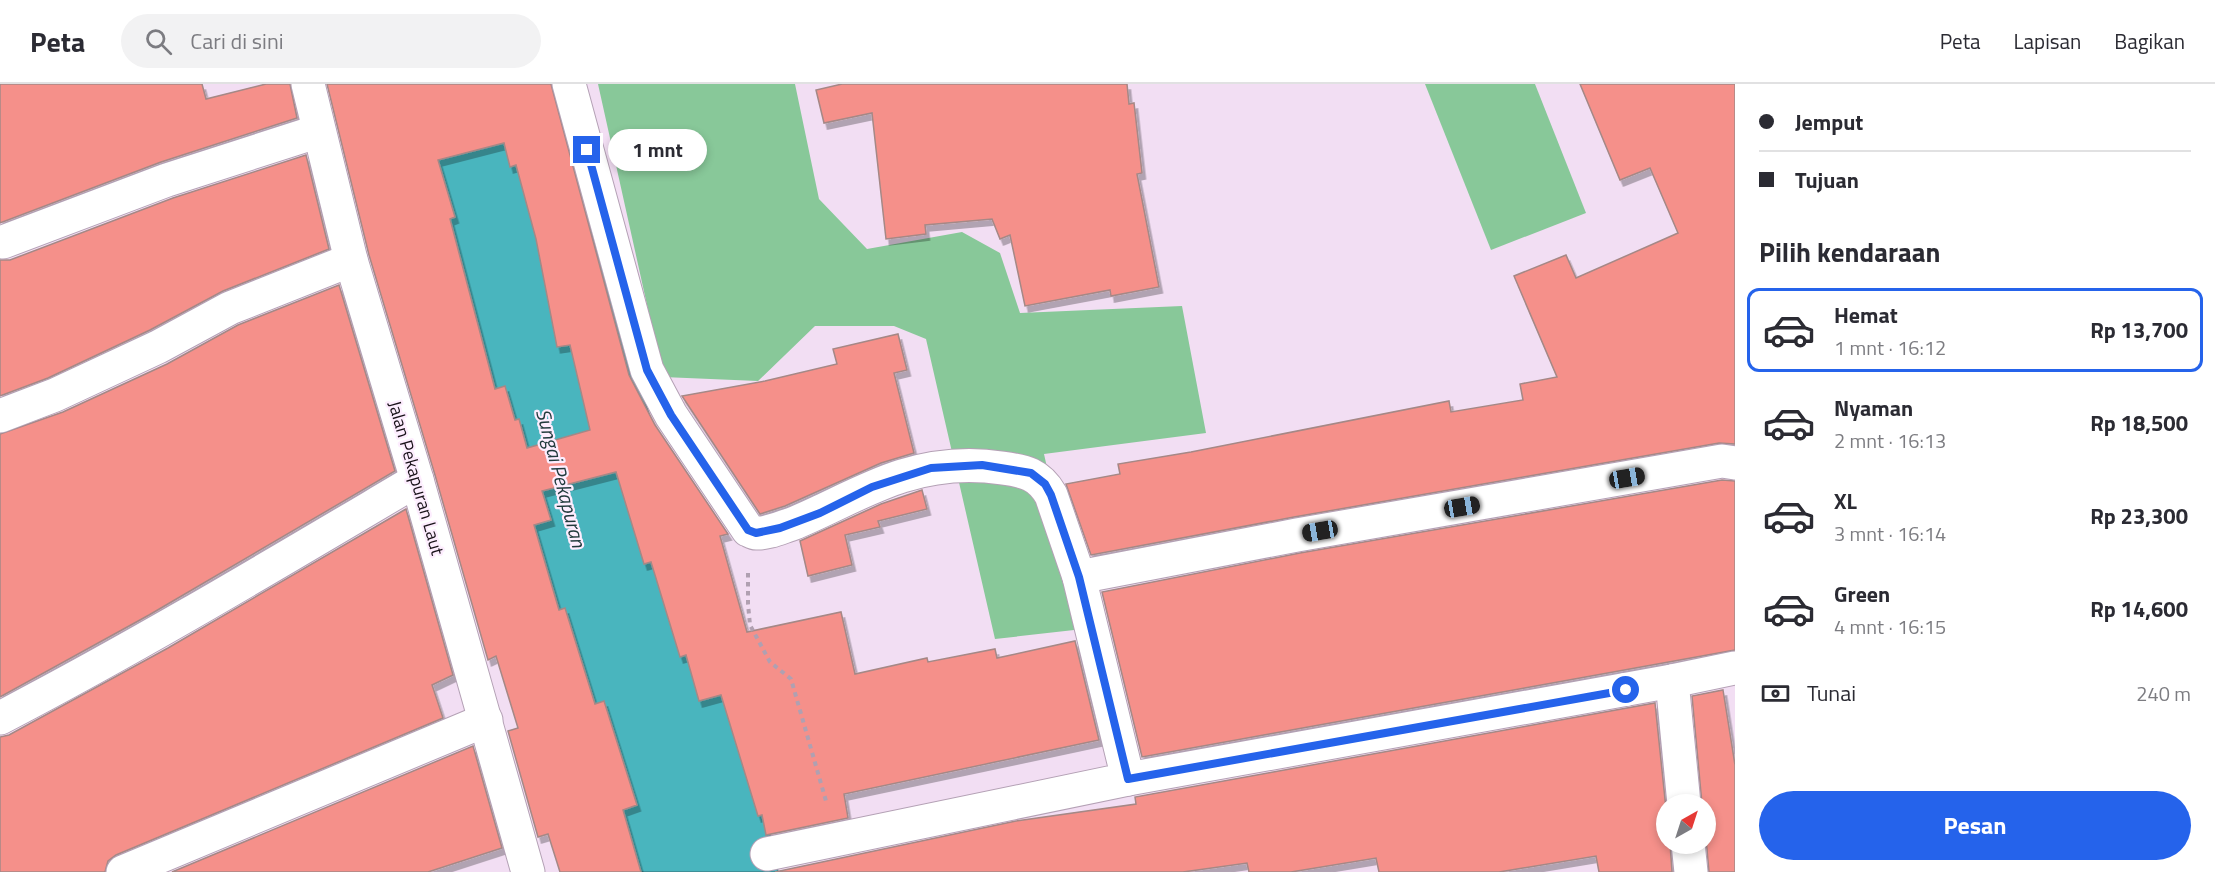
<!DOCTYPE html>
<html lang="id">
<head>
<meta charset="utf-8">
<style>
  body { margin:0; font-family:"Titillium Web",sans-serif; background:#f2f2f3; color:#2b2b33; height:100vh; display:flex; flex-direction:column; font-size:22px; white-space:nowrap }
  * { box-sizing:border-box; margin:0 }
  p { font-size:20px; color:#7c7c81 }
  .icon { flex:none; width:33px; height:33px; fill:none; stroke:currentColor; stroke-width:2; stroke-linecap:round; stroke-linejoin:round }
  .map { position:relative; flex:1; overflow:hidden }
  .side { display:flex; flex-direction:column; background:#fff; width:480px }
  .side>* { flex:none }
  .top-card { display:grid; align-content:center; height:132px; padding:0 24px; background:#fff }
  .needle { width:39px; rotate:39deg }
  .fabs { position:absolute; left:1656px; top:710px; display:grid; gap:12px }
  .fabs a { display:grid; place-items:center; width:60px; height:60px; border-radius:50%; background:#fff; box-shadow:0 3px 9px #0003; font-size:30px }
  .end { position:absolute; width:27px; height:27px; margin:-14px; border:8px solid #2563eb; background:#fff; box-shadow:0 0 0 3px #fff }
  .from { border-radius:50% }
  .bubble { position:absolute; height:42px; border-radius:21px; background:#fff; box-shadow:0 3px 9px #0003; font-size:20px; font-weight:700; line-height:42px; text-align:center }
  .car { position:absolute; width:18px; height:36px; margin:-18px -9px; border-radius:8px; box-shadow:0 0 4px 2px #0007; background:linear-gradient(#222 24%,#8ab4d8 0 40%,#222 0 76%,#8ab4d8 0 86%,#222 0) }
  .top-card b { display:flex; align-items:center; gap:21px; height:57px; font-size:22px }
  .top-card b+b { border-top:2px solid #e1e1e2 }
  .top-card i { width:15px; height:15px; background:#2b2b33 }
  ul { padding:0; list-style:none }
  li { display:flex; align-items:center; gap:18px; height:84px; margin:0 12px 9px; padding:0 12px; border:3px solid transparent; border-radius:12px }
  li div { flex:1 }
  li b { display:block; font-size:22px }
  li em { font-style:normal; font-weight:700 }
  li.current { border-color:#2563eb }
  li>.icon { width:54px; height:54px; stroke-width:1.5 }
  h2 { padding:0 24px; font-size:27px; line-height:72px }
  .pay { display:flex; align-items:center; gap:15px; height:66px; padding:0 24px; font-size:22px }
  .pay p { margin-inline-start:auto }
  .action { display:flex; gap:12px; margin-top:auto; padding:12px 24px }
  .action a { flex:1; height:69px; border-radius:36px; background:#2563eb; color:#fff; font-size:24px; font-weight:700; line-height:69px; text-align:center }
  header { display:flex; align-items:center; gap:36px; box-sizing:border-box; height:84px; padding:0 30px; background:#fff; border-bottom:2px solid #e1e1e2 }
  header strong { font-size:28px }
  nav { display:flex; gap:33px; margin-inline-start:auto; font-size:21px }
  .search { width:420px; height:54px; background:#f2f2f3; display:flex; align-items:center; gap:15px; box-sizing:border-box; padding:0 21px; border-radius:33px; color:#7c7c81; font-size:22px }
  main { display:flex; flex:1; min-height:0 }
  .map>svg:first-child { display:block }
  .green { fill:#88c899 }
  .water { fill:#49b5be; stroke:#3b848c; stroke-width:1.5 }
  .building { fill:#f5908a; stroke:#a58886; stroke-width:1.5; fill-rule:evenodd; filter:url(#shadow) }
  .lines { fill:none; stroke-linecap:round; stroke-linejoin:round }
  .minor-casing { stroke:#b4a1b5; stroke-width:35 }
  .path { stroke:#b0a0b1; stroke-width:4; stroke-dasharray:4.5 4.5; stroke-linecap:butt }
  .minor { stroke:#fff; stroke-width:33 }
  .route { stroke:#2563eb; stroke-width:8 }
  .labels { text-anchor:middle; stroke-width:4.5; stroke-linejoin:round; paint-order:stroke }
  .street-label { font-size:18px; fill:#191219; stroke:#fdedfe }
  .water-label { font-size:20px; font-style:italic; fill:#213a3c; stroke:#fdedfe }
</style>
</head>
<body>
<header>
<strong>Peta</strong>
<div class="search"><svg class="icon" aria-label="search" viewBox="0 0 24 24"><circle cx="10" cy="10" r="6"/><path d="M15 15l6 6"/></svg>Cari di sini</div>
<nav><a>Peta</a><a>Lapisan</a><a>Bagikan</a></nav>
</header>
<main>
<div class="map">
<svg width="1735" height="788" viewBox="0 0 1735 788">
  <defs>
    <filter id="shadow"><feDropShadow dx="3.5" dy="6" stdDeviation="0" flood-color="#0004"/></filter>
  </defs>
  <rect width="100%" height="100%" fill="#f2def3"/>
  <g class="green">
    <polygon points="598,0 795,0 819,115 867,165 962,148 1000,169 1020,229 1182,222 1206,349 1044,370 1083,545 995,555 926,255 894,242 815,242 758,297 663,293"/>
    <polygon points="1425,0 1535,0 1586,129 1491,166"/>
  </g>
  <polygon class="water" points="354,0 544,0 743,626 778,788 564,788"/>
  <g class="building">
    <polygon points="0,0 202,0 206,15 266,0 290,0 297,34 161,78 0,139"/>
    <path d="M327 0H551L629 291 655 341 728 450 720 452 747 548 841 528 855 590 927 574 928 578 995 565 997 574 1075 557 1099 656 844 710 848 734 766 751 762 731 758 732 721 611 699 617 686 571 680 573 651 478 644 480 616 388 542 407 551 436 534 441 559 526 565 524 595 620 604 617 637 721 623 726 641 788H560L548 750 538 753 508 647 518 644 496 572 488 576 435 391 369 171ZM504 59 510 83 516 81 536 155 557 263 570 261 590 346 527 364 519 335 515 336 505 302 495 305 450 135 455 133 438 76Z"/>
    <polygon points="842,0 1127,0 1129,20 1134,19 1142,89 1137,90 1159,203 1111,212 1110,206 1025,222 1010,151 1000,155 992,135 925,141 926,150 886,155 872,29 824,39 816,6"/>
    <polygon points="1580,0 1735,0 1735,360 1719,359 1294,433 1091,471 1066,400 1120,390 1118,380 1191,368 1449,317 1451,328 1523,316 1520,300 1557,293 1514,192 1566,171 1576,194 1678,149 1650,84 1620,96"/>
    <polygon points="306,71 329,165 223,207 150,246 48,294 0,312 0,176 10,176 173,114"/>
    <polygon points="339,201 395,387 149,531 0,613 0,350 63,328 167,280 238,241"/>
    <polygon points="898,250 907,286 894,289 914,369 881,379 785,422 760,430 682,312 765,297 837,280 833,265"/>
    <polygon points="1722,396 1735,397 1735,566 1142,673 1102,508 1300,469"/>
    <polygon points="922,406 927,425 878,437 880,443 845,451 852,481 808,492 800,457 881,420"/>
    <polygon points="406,425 453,591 432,601 443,634 116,771 108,777 105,788 0,788 0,653 9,651 168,564"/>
    <polygon points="1723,606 1735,681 1735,788 1709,788 1706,754 1706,720 1702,720 1692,612"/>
    <polygon points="1655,619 1666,725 1666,759 1670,759 1672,788 1599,788 1596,772 1499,788 1379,788 1376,774 1291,788 1249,788 1247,779 1183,788 775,788 1016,737 1136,720 1135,713"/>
    <polygon points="473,662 502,764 428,788 172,788"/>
  </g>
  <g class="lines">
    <defs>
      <g id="minor">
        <polyline points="308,0 351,176 417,396 528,788"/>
        <path d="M569 0 647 286 671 331 748 446C751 447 753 449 756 449 767 450 782 443 792 440 829 425 864 404 902 392 934 382 968 379 1002 384 1025 387 1039 390 1051 411L1079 493 1128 695 767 770"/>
        <polyline points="3,158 167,96 319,47"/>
        <polyline points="0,332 55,311 158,263 230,224 351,176"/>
        <polyline points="1079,493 1297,451 1722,377 1735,379"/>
        <polyline points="1672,597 1684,720"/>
        <path d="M0 634C142 560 280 477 417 396"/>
        <polyline points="1128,695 1672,597 1735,584"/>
        <polyline points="1688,759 1691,788"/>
        <polyline points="123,788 486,636"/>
      </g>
    </defs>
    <use href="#minor" class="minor-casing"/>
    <polyline class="path" points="748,489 748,520 750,541 770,578 791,595 826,717"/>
    <use href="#minor" class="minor"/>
  </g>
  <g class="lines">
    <polyline class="route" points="587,66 647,286 671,331 748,446 756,449 780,444 820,429 872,403 931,384 982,381 1031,389 1045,400 1051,411 1079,493 1128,695 1626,606"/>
  </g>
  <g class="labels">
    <g class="street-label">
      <text transform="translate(416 394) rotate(74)" y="6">Jalan Pekapuran Laut</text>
    </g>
    <g class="water-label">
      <text transform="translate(561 394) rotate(75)" y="7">Sungai Pekapuran</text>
    </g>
  </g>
</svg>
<div class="fabs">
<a><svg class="needle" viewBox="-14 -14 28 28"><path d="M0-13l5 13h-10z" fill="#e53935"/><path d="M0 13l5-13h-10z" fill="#7c7c81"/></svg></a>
</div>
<i class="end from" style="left:1626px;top:606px"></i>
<i class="end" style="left:587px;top:66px"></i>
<div class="bubble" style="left:608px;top:45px;width:99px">1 mnt</div>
<i class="car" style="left:1627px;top:394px;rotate:80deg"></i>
<i class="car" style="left:1462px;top:423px;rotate:80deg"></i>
<i class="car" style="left:1320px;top:447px;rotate:260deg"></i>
</div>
<section class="side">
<div class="top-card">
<b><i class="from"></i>Jemput</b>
<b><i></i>Tujuan</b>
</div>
<h2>Pilih kendaraan</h2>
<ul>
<li class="current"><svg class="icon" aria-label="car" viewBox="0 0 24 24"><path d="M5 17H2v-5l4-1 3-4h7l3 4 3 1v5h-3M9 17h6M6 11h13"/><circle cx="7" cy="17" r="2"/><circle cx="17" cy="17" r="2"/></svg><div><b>Hemat</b><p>1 mnt · 16:12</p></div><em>Rp 13,700</em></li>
<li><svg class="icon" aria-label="car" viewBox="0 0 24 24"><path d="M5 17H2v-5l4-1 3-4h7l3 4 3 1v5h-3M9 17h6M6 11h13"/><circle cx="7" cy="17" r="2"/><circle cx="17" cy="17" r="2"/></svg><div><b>Nyaman</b><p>2 mnt · 16:13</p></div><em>Rp 18,500</em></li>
<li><svg class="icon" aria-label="car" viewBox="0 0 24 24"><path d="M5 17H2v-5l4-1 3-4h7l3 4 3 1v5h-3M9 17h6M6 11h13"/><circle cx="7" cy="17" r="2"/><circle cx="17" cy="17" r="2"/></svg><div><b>XL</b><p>3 mnt · 16:14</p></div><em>Rp 23,300</em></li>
<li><svg class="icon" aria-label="car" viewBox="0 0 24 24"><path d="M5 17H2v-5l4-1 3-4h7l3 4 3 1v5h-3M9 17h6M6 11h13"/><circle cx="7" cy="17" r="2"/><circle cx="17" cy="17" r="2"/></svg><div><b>Green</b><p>4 mnt · 16:15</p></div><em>Rp 14,600</em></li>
</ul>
<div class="pay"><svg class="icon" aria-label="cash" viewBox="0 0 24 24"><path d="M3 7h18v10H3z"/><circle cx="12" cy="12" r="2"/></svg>Tunai<p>240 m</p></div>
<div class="action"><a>Pesan</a></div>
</section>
</main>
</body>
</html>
